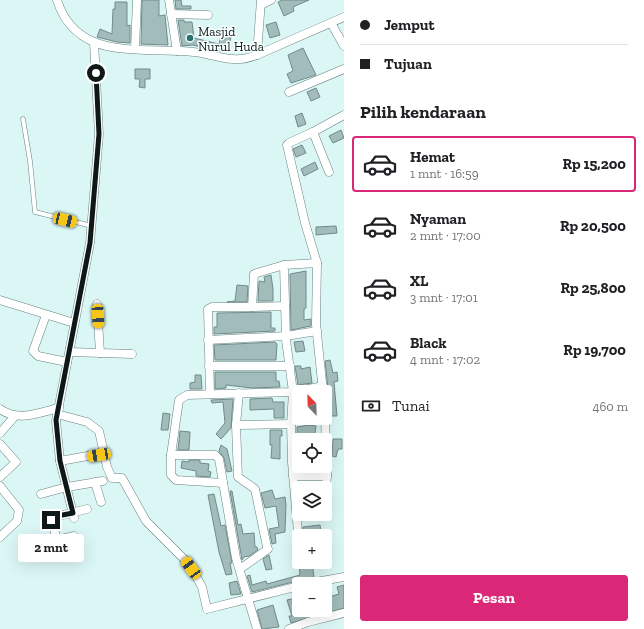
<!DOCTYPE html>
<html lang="id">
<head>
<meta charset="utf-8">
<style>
  body { margin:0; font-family:"Zilla Slab",serif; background:#f2f2f2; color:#202124; height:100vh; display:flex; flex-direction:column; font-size:15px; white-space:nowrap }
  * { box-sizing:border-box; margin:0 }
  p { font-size:13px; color:#757577 }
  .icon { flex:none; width:22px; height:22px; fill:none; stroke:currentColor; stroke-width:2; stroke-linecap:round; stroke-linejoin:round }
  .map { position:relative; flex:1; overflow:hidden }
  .sheet { display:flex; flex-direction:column; background:#fff; width:300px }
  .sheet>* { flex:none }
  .top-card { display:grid; align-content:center; height:88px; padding:0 16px; background:#fff }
  .needle { width:26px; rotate:337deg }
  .controls { position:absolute; left:292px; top:385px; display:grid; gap:8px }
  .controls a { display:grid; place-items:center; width:40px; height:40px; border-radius:4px; background:#fff; box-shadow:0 4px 16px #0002; font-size:20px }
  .end { position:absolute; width:18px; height:18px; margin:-9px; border:5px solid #0e1818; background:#fff; box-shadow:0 0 0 2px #fff }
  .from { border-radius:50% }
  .bubble { position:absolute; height:28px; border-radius:4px; background:#fff; box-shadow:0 4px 16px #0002; font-size:13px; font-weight:700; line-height:28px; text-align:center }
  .car { position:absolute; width:12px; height:24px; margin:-12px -6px; border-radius:5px; box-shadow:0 0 3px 1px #0007; background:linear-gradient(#f5c518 24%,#345 0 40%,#f5c518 0 76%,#345 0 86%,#f5c518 0) }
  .top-card b { display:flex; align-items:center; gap:14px; height:38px; font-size:15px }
  .top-card b+b { border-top:1px solid #e0e0e0 }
  .top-card i { width:10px; height:10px; background:#202124 }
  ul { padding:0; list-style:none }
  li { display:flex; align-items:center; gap:12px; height:56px; margin:0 8px 6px; padding:0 8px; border:2px solid transparent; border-radius:4px }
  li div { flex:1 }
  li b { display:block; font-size:15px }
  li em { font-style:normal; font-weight:700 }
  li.selected { border-color:#db2777 }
  li>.icon { width:36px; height:36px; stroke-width:1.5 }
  h2 { padding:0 16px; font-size:18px; line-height:48px }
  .pay { display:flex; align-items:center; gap:10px; height:44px; padding:0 16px; font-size:15px }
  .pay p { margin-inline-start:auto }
  .action { display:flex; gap:8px; margin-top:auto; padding:8px 16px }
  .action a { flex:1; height:46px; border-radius:4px; background:#db2777; color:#fff; font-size:16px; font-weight:700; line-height:46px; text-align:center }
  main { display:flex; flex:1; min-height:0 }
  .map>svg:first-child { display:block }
  .building { fill:#a1bcbb; stroke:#718a89 }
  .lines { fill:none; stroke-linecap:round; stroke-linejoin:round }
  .lane-casing { stroke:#688280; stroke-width:5 }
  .street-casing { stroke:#688280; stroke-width:9 }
  .lane { stroke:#fff; stroke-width:4 }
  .street { stroke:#fff; stroke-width:8 }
  .route { stroke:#0e1818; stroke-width:5 }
  .poi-dot { fill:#26716f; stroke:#f9ffff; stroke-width:1.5 }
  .labels { text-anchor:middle; stroke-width:3; stroke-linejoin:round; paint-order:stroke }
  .poi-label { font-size:13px; fill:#0e1818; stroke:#f9ffff; text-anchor:start }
</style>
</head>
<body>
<main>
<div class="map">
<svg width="344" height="629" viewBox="0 0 344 629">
  <rect width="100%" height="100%" fill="#dbf7f5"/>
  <g class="building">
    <polygon points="142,0 159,0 159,16 165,15 168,45 141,44"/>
    <polygon points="175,0 181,0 182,6 191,6 191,9 176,9"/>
    <polygon points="282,0 309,0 293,7 294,11 284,16 278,2"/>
    <polygon points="115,2 127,2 127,26 130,25 130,43 117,42 97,37 100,29 112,34 113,9 115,9"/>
    <polygon points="178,20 184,20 184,22 192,22 194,38 219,44 221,36 231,37 228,51 215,51 193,45 182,46"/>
    <polygon points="276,22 280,35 270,38 266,25"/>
    <polygon points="303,48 316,75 291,83 287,74 293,71 288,55"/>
    <polygon points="135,69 150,69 150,79 145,79 145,88 139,87 140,79 135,79"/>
    <polygon points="316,88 320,97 311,101 307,92"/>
    <polygon points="302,113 306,124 298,127 295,116"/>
    <polygon points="341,130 344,138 333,143 329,136"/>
    <polygon points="302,145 306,153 296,157 293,149"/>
    <polygon points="315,162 318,169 304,176 301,169"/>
    <polygon points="336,226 337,233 316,235 316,227"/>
    <polygon points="306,271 306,308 304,309 304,320 311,319 311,326 291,330 290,274"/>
    <polygon points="271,275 273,289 273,301 258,301 259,281 265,282 264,277"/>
    <polygon points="237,285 248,286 247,302 227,302 235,301"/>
    <polygon points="271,312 271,328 275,328 275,331 214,334 214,327 217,327 217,313"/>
    <polygon points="303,341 305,351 296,352 294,342"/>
    <polygon points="275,342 277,344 276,360 215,360 214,345"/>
    <polygon points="330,360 333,373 337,372 338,381 334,382 337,416 331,416 325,361"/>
    <polygon points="295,366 301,366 301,369 310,367 312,383 298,385"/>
    <polygon points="215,372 276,372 276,381 279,381 280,387 252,388 226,385 226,388 215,389"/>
    <polygon points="195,375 201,375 202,389 190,389 190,383 195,382"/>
    <polygon points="272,398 273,402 284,402 284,418 274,418 274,409 250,410 250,399"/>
    <polygon points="233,399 231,428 221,439 216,434 225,423 223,402 212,403 211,400"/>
    <polygon points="163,413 170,414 168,430 161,430"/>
    <polygon points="309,425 316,426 314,440 299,440 299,466 311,466 311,470 298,470 297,427"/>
    <polygon points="270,430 282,430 282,436 280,436 280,459 271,458 272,445 270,445"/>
    <polygon points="180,431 190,432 189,450 178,450"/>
    <polygon points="333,439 342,439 342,449 338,449 336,457 332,456"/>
    <polygon points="221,445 227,449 232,471 227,472 224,458 219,451"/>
    <polygon points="189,460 200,460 200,463 209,464 208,471 211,472 210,477 196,476 196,471 181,468 182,461 189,462"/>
    <polygon points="299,482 313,482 313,488 300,488"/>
    <polygon points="272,490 275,499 285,497 286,505 285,532 275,534 276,543 272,544 269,529 279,527 276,506 265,508 261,493"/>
    <polygon points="230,491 232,491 238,525 241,524 243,534 254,533 255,547 257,547 258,550 249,556 244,557 242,560"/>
    <polygon points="214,494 221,526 225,525 232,563 230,563 232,574 226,575 219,552 208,495"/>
    <polygon points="320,525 321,531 303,533 303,527"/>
    <polygon points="269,555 272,569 266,570 263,559"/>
    <polygon points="312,562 314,577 252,592 247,576 250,575 252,585 266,581 267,584 300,575 299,564"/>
    <polygon points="237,581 241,594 231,595 229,583"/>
    <polygon points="344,585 344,608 291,623 289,616 292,616 287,600 296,598 300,611 325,610 325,598 339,594 337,587"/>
    <polygon points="273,605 279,627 262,629 257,610"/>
  </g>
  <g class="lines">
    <defs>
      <polyline id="lane" points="23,119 30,161 35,212 92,226"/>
      <g id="street">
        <path d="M57 0C63 19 75 34 94 42 120 53 165 49 194 52 207 53 220 59 233 59 242 60 249 58 257 55L344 17"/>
        <polyline points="169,0 177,51"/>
        <polyline points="261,5 271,0"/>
        <polyline points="171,14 208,15"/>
        <polyline points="331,23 344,46"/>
        <polyline points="135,49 137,0"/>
        <polyline points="257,55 261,0"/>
        <polyline points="289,92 344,69"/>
        <polyline points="313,132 329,172"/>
        <polyline points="317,263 305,223 287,145 289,143 313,132 344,115"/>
        <polyline points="0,300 74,323"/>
        <polyline points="97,304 100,353"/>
        <polyline points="252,307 285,306"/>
        <polyline points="46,315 33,351 38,356 67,362"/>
        <polyline points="208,340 286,336 317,331"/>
        <polyline points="70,352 132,354"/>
        <polyline points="209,366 290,366"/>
        <polyline points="210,394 208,309 212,307 252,307 254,274 284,265"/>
        <path d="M0 409C18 422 38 413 59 408"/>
        <polyline points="57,414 87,422 99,431 104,453"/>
        <polyline points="325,418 327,476 325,494"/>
        <polyline points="236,425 239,393"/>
        <polyline points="0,433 15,416"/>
        <polyline points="0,444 16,462 0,477"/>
        <polyline points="171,455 171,475 176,480 223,483"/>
        <polyline points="60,461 104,453 107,467 112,478 122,478 146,521 185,560 196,576 202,587 207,609 299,586"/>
        <polyline points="293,476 327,476"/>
        <polyline points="95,482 101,502"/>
        <polyline points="0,486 19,510 17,521 0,537"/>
        <polyline points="41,494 67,487 103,481"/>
        <polyline points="297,516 317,514"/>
        <polyline points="74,518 60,461 56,421 90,243 99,134 94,42"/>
        <polyline points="298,532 292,462 291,424 293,392 286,340 284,265 317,263 316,324 323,392"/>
        <polyline points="74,536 57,540 51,518 87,509"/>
        <polyline points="267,547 255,489 238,477 236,425 291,424"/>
        <polyline points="240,569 268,549"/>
        <polyline points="305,584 344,577"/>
        <polyline points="257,629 236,558 219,459 215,455 171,455 179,400 187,395 293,392 323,386"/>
        <polyline points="289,629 308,622 344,613"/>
      </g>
    </defs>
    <use href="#lane" class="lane-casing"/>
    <use href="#street" class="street-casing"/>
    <use href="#lane" class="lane"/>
    <use href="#street" class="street"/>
  </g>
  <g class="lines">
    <polyline class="route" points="51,520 52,517 73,513 60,461 56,420 90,243 99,134 96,73"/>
  </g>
  <circle class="poi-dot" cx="190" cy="38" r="4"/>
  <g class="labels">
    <g class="poi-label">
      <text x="198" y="36">Masjid<tspan x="198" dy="15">Nurul Huda</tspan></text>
    </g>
  </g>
</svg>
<div class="controls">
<a><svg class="needle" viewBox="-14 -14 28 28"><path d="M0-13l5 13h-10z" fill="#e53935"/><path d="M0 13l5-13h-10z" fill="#757577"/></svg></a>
<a><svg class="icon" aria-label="locate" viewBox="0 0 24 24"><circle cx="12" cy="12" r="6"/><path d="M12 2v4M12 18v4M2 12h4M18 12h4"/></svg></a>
<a><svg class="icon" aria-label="layers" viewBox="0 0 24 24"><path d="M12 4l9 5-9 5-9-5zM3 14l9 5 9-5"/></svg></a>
<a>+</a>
<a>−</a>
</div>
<i class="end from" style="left:96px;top:73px"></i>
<i class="end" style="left:51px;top:520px"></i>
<div class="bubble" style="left:18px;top:534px;width:66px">2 mnt</div>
<i class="car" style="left:65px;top:220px;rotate:103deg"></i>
<i class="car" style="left:98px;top:316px;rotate:177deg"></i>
<i class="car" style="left:99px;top:455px;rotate:261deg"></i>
<i class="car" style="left:191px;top:568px;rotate:324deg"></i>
</div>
<section class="sheet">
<div class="top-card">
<b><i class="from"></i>Jemput</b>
<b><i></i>Tujuan</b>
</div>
<h2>Pilih kendaraan</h2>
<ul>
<li class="selected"><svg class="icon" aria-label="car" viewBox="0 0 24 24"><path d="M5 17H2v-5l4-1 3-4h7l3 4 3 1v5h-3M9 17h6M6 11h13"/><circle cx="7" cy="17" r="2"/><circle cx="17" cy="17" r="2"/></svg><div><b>Hemat</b><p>1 mnt · 16:59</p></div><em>Rp 15,200</em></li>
<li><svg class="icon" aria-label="car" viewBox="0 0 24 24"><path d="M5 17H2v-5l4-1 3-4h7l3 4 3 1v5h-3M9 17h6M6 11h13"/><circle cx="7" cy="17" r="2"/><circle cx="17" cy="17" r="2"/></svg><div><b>Nyaman</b><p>2 mnt · 17:00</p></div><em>Rp 20,500</em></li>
<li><svg class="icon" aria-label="car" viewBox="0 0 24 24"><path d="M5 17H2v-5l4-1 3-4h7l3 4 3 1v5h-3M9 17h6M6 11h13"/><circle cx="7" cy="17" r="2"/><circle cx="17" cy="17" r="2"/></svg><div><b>XL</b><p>3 mnt · 17:01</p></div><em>Rp 25,800</em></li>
<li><svg class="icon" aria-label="car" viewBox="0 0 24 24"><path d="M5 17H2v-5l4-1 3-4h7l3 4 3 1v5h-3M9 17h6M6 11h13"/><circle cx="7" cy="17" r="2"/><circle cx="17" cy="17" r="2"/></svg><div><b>Black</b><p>4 mnt · 17:02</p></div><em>Rp 19,700</em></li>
</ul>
<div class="pay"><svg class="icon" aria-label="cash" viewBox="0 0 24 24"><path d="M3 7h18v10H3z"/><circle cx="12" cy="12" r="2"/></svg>Tunai<p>460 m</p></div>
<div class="action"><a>Pesan</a></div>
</section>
</main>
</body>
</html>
